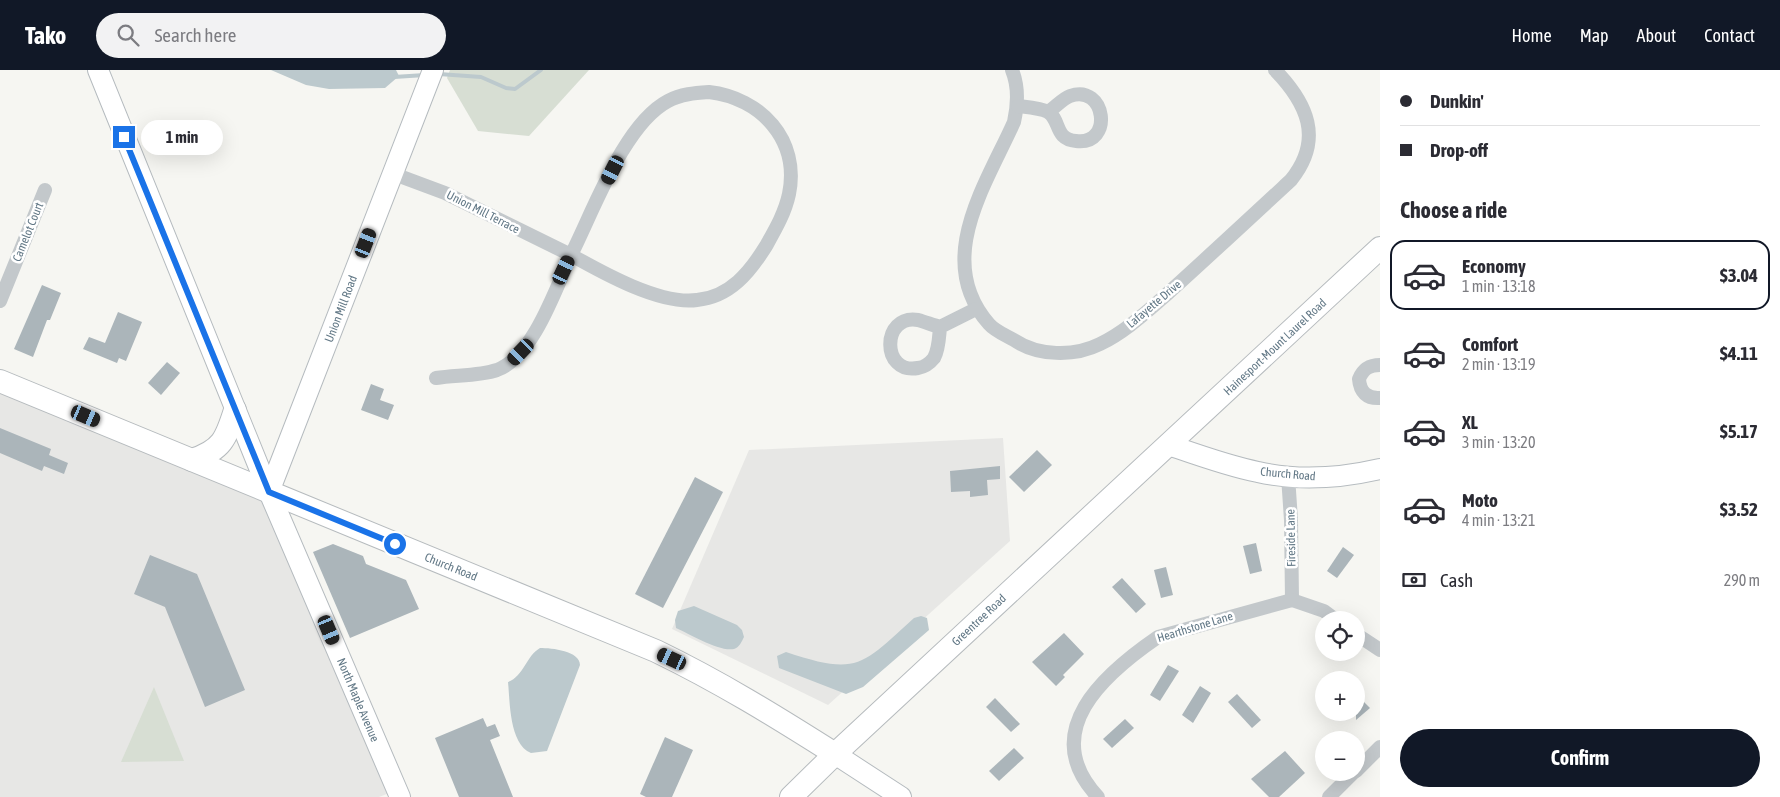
<!DOCTYPE html>
<html lang="en">
<head>
<meta charset="utf-8">
<style>
  body { margin:0; font-family:"Asap Condensed",sans-serif; background:#f2f2f3; color:#2b2b33; height:100vh; display:flex; flex-direction:column; font-size:19px; white-space:nowrap }
  * { box-sizing:border-box; margin:0 }
  p { font-size:16px; color:#7c7c81 }
  .icon { flex:none; width:28px; height:28px; fill:none; stroke:currentColor; stroke-width:2; stroke-linecap:round; stroke-linejoin:round }
  .map { position:relative; flex:1; overflow:hidden }
  .panel { display:flex; flex-direction:column; background:#fff; width:400px }
  .panel>* { flex:none }
  .banner { display:grid; align-content:center; height:110px; padding:0 20px; background:#fff }
  .fabs { position:absolute; left:1315px; top:541px; display:grid; gap:10px }
  .fabs a { display:grid; place-items:center; width:50px; height:50px; border-radius:50%; background:#fff; box-shadow:0 5px 20px #0002; font-size:25px }
  .end { position:absolute; width:22px; height:22px; margin:-11px; border:6px solid #1a73e8; background:#fff; box-shadow:0 0 0 2px #fff }
  .from { border-radius:50% }
  .bubble { position:absolute; height:35px; border-radius:18px; background:#fff; box-shadow:0 5px 20px #0002; font-size:16px; font-weight:700; line-height:35px; text-align:center }
  .car { position:absolute; width:15px; height:30px; margin:-15px -8px; border-radius:6px; box-shadow:0 0 4px 1px #0007; background:linear-gradient(#222 24%,#8ab4d8 0 40%,#222 0 76%,#8ab4d8 0 86%,#222 0) }
  .banner b { display:flex; align-items:center; gap:18px; height:48px; font-size:19px }
  .banner b+b { border-top:1px solid #e1e1e2 }
  .banner i { width:12px; height:12px; background:#2b2b33 }
  ul { padding:0; list-style:none }
  li { display:flex; align-items:center; gap:15px; height:70px; margin:0 10px 8px; padding:0 10px; border:2px solid transparent; border-radius:15px }
  li div { flex:1 }
  li b { display:block; font-size:19px }
  li em { font-style:normal; font-weight:700 }
  li.current { border-color:#111827 }
  li>.icon { width:45px; height:45px; stroke-width:1.5 }
  h2 { padding:0 20px; font-size:22px; line-height:60px }
  .pay { display:flex; align-items:center; gap:12px; height:55px; padding:0 20px; font-size:19px }
  .pay p { margin-inline-start:auto }
  .action { display:flex; gap:10px; margin-top:auto; padding:10px 20px }
  .action a { flex:1; height:58px; border-radius:30px; background:#111827; color:#fff; font-size:20px; font-weight:700; line-height:58px; text-align:center }
  header { display:flex; align-items:center; gap:30px; box-sizing:border-box; height:70px; padding:0 25px; background:#111827; color:#fff }
  header strong { font-size:24px }
  nav { display:flex; gap:28px; margin-inline-start:auto; font-size:18px }
  .search { width:350px; height:45px; background:#f2f2f3; display:flex; align-items:center; gap:12px; box-sizing:border-box; padding:0 18px; border-radius:28px; color:#7c7c81; font-size:19px }
  main { display:flex; flex:1; min-height:0 }
  .map>svg:first-child { display:block }
  .built { fill:#e7e7e5 }
  .green { fill:#d7ded3 }
  .water { fill:#bcc9cd }
  .lines { fill:none; stroke-linecap:round; stroke-linejoin:round }
  .stream { stroke:#bcc9cd; stroke-width:4 }
  .building { fill:#abb5ba }
  .secondary-casing { stroke:#b5bbbf; stroke-width:22 }
  .primary-casing { stroke:#b6bbbe; stroke-width:24 }
  .street { stroke:#c3c8cb; stroke-width:14 }
  .secondary { stroke:#fff; stroke-width:20 }
  .primary { stroke:#fff; stroke-width:22 }
  .route { stroke:#1a73e8; stroke-width:6 }
  .labels { text-anchor:middle; stroke-width:5; stroke-linejoin:round; paint-order:stroke }
  .street-label { font-size:12px; fill:#627886; stroke:#fff }
</style>
</head>
<body>
<header>
<strong>Tako</strong>
<div class="search"><svg class="icon" aria-label="search" viewBox="0 0 24 24"><circle cx="10" cy="10" r="6"/><path d="M15 15l6 6"/></svg>Search here</div>
<nav><a>Home</a><a>Map</a><a>About</a><a>Contact</a></nav>
</header>
<main>
<div class="map">
<svg width="1380" height="727" viewBox="0 0 1380 727">
  <rect width="100%" height="100%" fill="#f6f6f2"/>
  <g class="built">
    <polygon points="0,311 269,422 397,720 379,727 0,727"/>
    <polygon points="1003,368 1010,471 828,635 672,559 749,380"/>
  </g>
  <g class="green">
    <polygon points="450,0 589,0 529,66 478,61 447,8"/>
    <polygon points="154,617 184,691 121,692"/>
  </g>
  <g class="water">
    <polygon points="271,0 396,0 399,6 385,18 329,19 306,15"/>
    <path d="M694 536 737 555 742 560 744 567C742 571 739 578 734 579 719 582 690 564 676 558L675 550 678 541Z"/>
    <path d="M921 546 927 548 929 560 863 617 846 624 779 598 777 586 786 582C858 606 861 596 914 548Z"/>
    <path d="M540 578C552 578 580 581 580 595L547 681 531 683C509 674 510 631 508 612 524 606 526 586 540 578Z"/>
  </g>
  <g class="lines">
    <g class="stream">
      <polyline points="439,4 481,7 506,18 515,19 541,0"/>
      <polyline points="394,7 425,5"/>
    </g>
  </g>
  <g class="building">
    <polygon points="42,215 61,223 50,250 47,250 33,287 14,279"/>
    <polygon points="118,242 142,252 126,291 119,288 117,293 83,279 89,267 105,273"/>
    <polygon points="167,292 180,303 161,325 148,313"/>
    <polygon points="371,314 384,319 380,330 394,335 388,350 361,340"/>
    <polygon points="0,358 51,379 49,385 68,393 64,404 44,396 42,401 0,383"/>
    <polygon points="1037,380 1052,395 1024,422 1009,407"/>
    <polygon points="1000,396 1000,409 987,410 988,425 970,427 970,421 951,422 950,401"/>
    <polygon points="695,407 723,422 663,538 635,524"/>
    <polygon points="1256,473 1262,501 1250,504 1243,476"/>
    <polygon points="333,474 363,486 366,494 406,510 419,539 350,568 313,482"/>
    <polygon points="1343,477 1354,485 1337,508 1327,501"/>
    <polygon points="150,485 197,504 245,620 205,637 165,537 134,524"/>
    <polygon points="1166,497 1173,525 1161,528 1154,500"/>
    <polygon points="1122,508 1146,534 1136,543 1112,517"/>
    <polygon points="1064,563 1084,584 1063,605 1065,607 1056,616 1032,592"/>
    <polygon points="1168,595 1179,601 1160,631 1150,625"/>
    <polygon points="1200,616 1211,623 1193,653 1182,645"/>
    <polygon points="1237,624 1261,650 1252,658 1228,632"/>
    <polygon points="1356,624 1370,638 1356,650"/>
    <polygon points="995,628 1020,654 1011,662 986,637"/>
    <polygon points="483,648 487,657 495,654 500,666 490,670 513,727 459,727 435,668"/>
    <polygon points="1125,649 1134,658 1112,678 1103,669"/>
    <polygon points="665,667 693,680 672,727 646,727 640,724"/>
    <polygon points="1014,678 1024,688 999,711 989,701"/>
    <polygon points="1285,681 1305,703 1279,727 1269,727 1251,709"/>
  </g>
  <g class="lines">
    <defs>
      <g id="secondary">
        <polyline points="98,0 269,422 400,727"/>
        <path d="M1169 375C1198 385 1228 396 1258 402 1297 411 1341 408 1380 399"/>
        <polyline points="269,422 433,0"/>
        <polyline points="835,684 901,727"/>
      </g>
      <g id="primary">
        <path d="M0 311 656 581C720 612 775 646 835 684"/>
        <path d="M192 390C222 380 226 369 235 340"/>
        <polyline points="791,727 835,684 1380,178"/>
      </g>
    </defs>
    <use href="#secondary" class="secondary-casing"/>
    <use href="#primary" class="primary-casing"/>
    <g class="street">
      <path d="M1012 0C1019 17 1018 34 1014 52 986 115 933 190 989 254 995 261 1005 265 1014 270 1038 286 1074 287 1100 274 1125 262 1145 243 1166 225 1208 187 1250 148 1291 110 1324 69 1307 33 1275 0"/>
      <path d="M709 22C761 28 800 70 789 124 785 143 775 160 766 176 750 202 730 227 697 230 660 235 603 203 571 185 593 142 624 54 668 31 681 24 695 23 709 22Z"/>
      <path d="M1018 36C1026 37 1041 38 1048 42 1061 50 1054 69 1076 71 1114 76 1106 13 1070 26 1062 29 1056 37 1048 42"/>
      <path d="M394 104 445 123 571 185C556 218 533 287 497 300 479 306 456 305 436 308"/>
      <polyline points="0,231 45,120"/>
      <path d="M940 257C933 255 925 252 918 250 881 244 881 305 918 298 925 297 930 293 934 288 939 279 939 267 940 257L976 239"/>
      <path d="M1380 295C1369 295 1363 299 1359 309 1360 322 1367 329 1380 328"/>
      <polyline points="1288,406 1291,450 1292,530"/>
      <polyline points="1356,564 1380,580"/>
      <polyline points="1356,701 1380,677"/>
      <path d="M1098 727C1037 662 1104 604 1158 567L1292 530 1324 541 1336 550"/>
      <polyline points="1329,727 1354,702"/>
    </g>
    <use href="#secondary" class="secondary"/>
    <use href="#primary" class="primary"/>
  </g>
  <g class="lines">
    <polyline class="route" points="124,67 269,422 395,474"/>
  </g>
  <g class="labels">
    <g class="street-label">
      <text transform="translate(483 142) rotate(27)" y="4">Union Mill Terrace</text>
      <text transform="translate(28 162) rotate(-68)" y="4">Camelot Court</text>
      <text transform="translate(1154 234) rotate(-40)" y="4">Lafayette Drive</text>
      <text transform="translate(341 239) rotate(-69)" y="4">Union Mill Road</text>
      <text transform="translate(1275 277) rotate(-43)" y="4">Hainesport-Mount Laurel Road</text>
      <text transform="translate(1288 404) rotate(5)" y="4">Church Road</text>
      <text transform="translate(1291 468) rotate(-91)" y="4">Fireside Lane</text>
      <text transform="translate(451 497) rotate(22)" y="4">Church Road</text>
      <text transform="translate(979 550) rotate(-43)" y="4">Greentree Road</text>
      <text transform="translate(1195 557) rotate(-17)" y="4">Hearthstone Lane</text>
      <text transform="translate(358 630) rotate(67)" y="4">North Maple Avenue</text>
    </g>
  </g>
</svg>
<div class="fabs">
<a><svg class="icon" aria-label="locate" viewBox="0 0 24 24"><circle cx="12" cy="12" r="6"/><path d="M12 2v4M12 18v4M2 12h4M18 12h4"/></svg></a>
<a>+</a>
<a>−</a>
</div>
<i class="end from" style="left:395px;top:474px"></i>
<i class="end" style="left:124px;top:67px"></i>
<div class="bubble" style="left:141px;top:50px;width:82px">1 min</div>
<i class="car" style="left:613px;top:100px;rotate:207deg"></i>
<i class="car" style="left:366px;top:173px;rotate:21deg"></i>
<i class="car" style="left:564px;top:200px;rotate:25deg"></i>
<i class="car" style="left:521px;top:282px;rotate:224deg"></i>
<i class="car" style="left:86px;top:346px;rotate:113deg"></i>
<i class="car" style="left:329px;top:560px;rotate:157deg"></i>
<i class="car" style="left:672px;top:589px;rotate:295deg"></i>
</div>
<section class="panel">
<div class="banner">
<b><i class="from"></i>Dunkin'</b>
<b><i></i>Drop-off</b>
</div>
<h2>Choose a ride</h2>
<ul>
<li class="current"><svg class="icon" aria-label="car" viewBox="0 0 24 24"><path d="M5 17H2v-5l4-1 3-4h7l3 4 3 1v5h-3M9 17h6M6 11h13"/><circle cx="7" cy="17" r="2"/><circle cx="17" cy="17" r="2"/></svg><div><b>Economy</b><p>1 min · 13:18</p></div><em>$3.04</em></li>
<li><svg class="icon" aria-label="car" viewBox="0 0 24 24"><path d="M5 17H2v-5l4-1 3-4h7l3 4 3 1v5h-3M9 17h6M6 11h13"/><circle cx="7" cy="17" r="2"/><circle cx="17" cy="17" r="2"/></svg><div><b>Comfort</b><p>2 min · 13:19</p></div><em>$4.11</em></li>
<li><svg class="icon" aria-label="car" viewBox="0 0 24 24"><path d="M5 17H2v-5l4-1 3-4h7l3 4 3 1v5h-3M9 17h6M6 11h13"/><circle cx="7" cy="17" r="2"/><circle cx="17" cy="17" r="2"/></svg><div><b>XL</b><p>3 min · 13:20</p></div><em>$5.17</em></li>
<li><svg class="icon" aria-label="car" viewBox="0 0 24 24"><path d="M5 17H2v-5l4-1 3-4h7l3 4 3 1v5h-3M9 17h6M6 11h13"/><circle cx="7" cy="17" r="2"/><circle cx="17" cy="17" r="2"/></svg><div><b>Moto</b><p>4 min · 13:21</p></div><em>$3.52</em></li>
</ul>
<div class="pay"><svg class="icon" aria-label="cash" viewBox="0 0 24 24"><path d="M3 7h18v10H3z"/><circle cx="12" cy="12" r="2"/></svg>Cash<p>290 m</p></div>
<div class="action"><a>Confirm</a></div>
</section>
</main>
</body>
</html>
